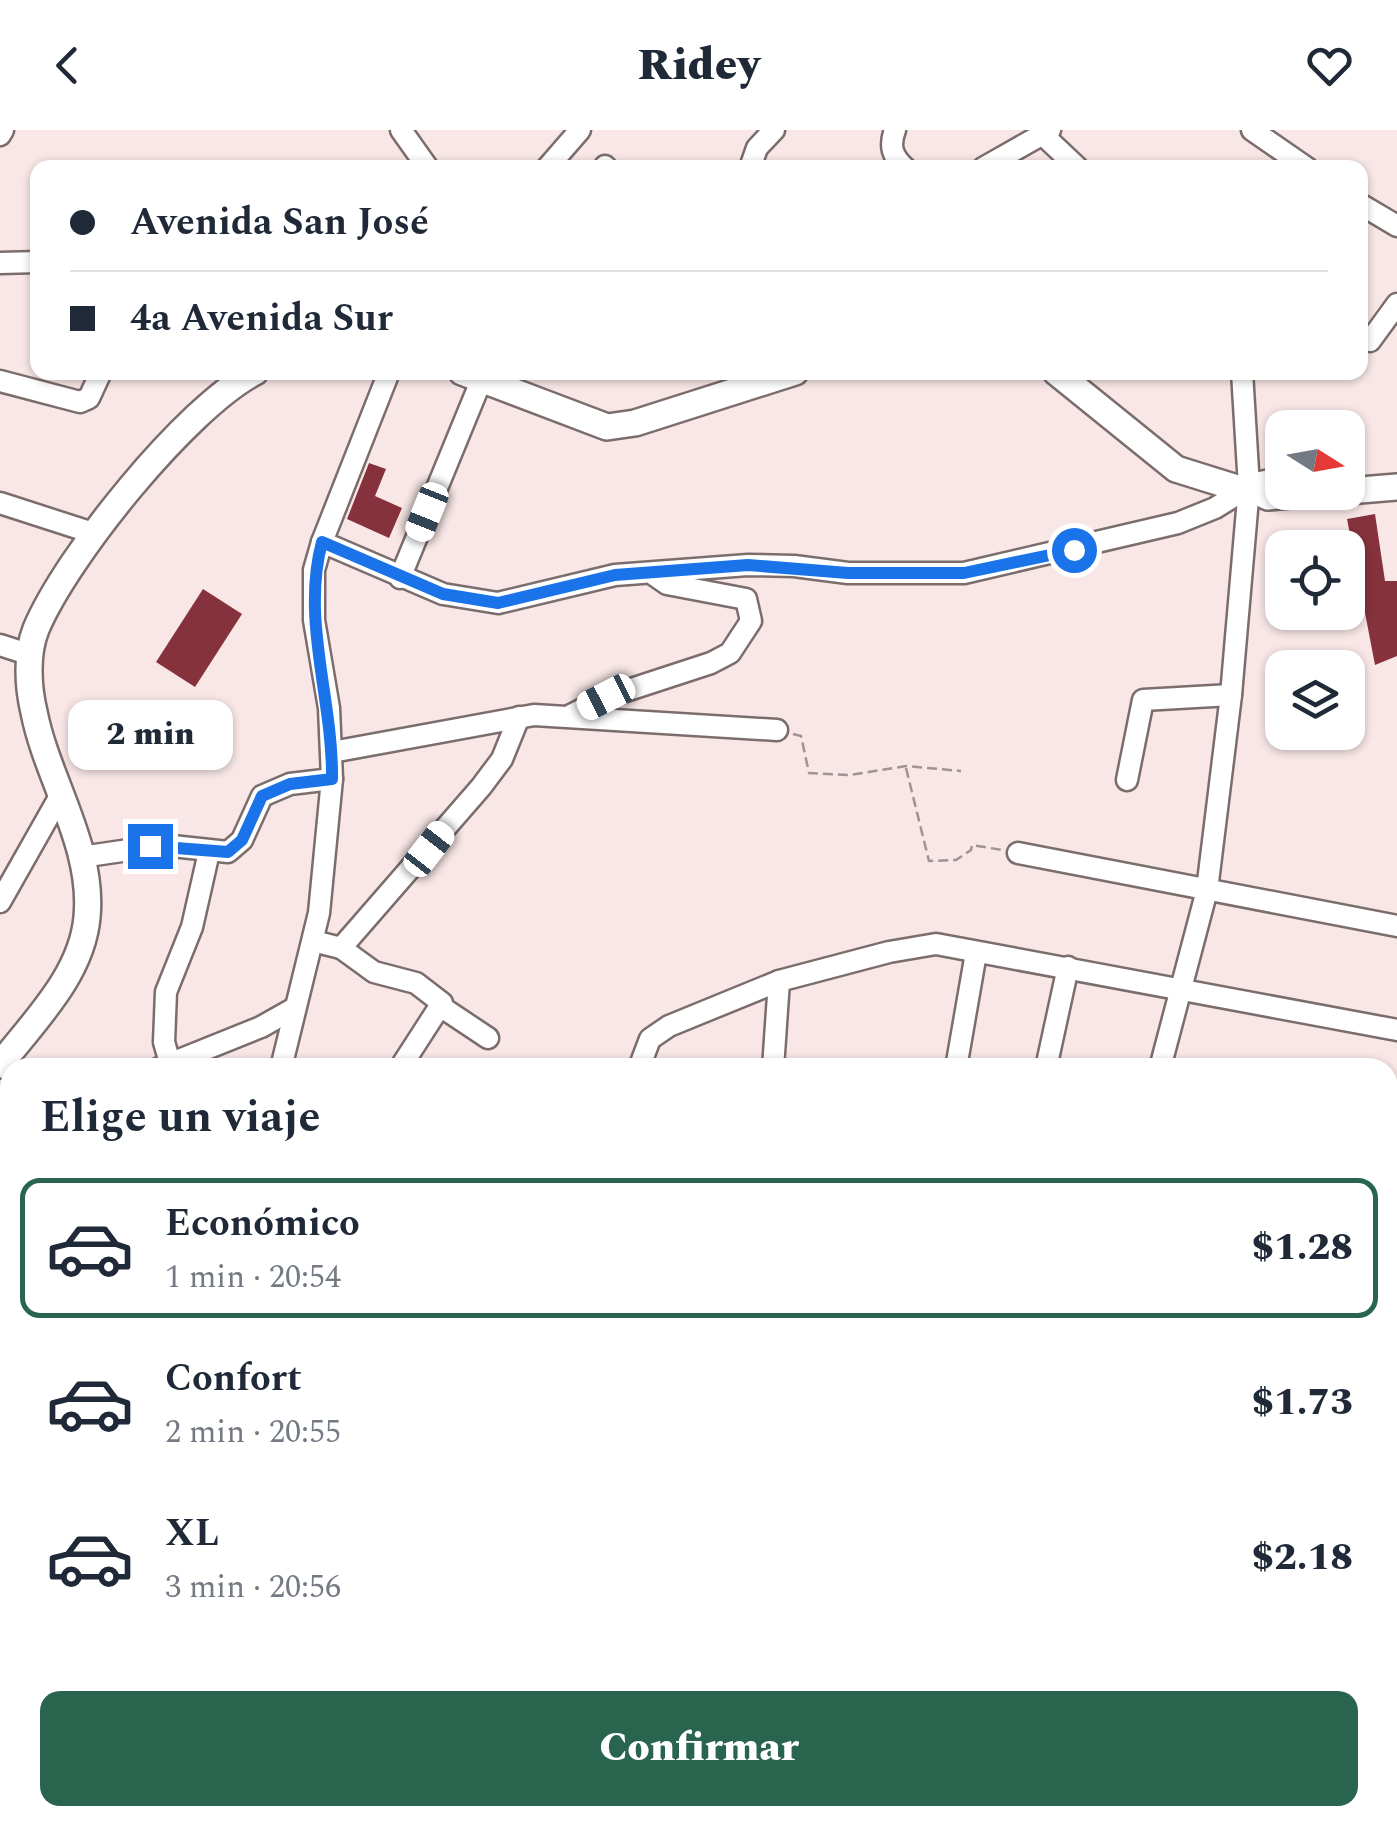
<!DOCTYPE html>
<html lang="es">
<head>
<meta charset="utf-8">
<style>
  body { margin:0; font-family:Spectral,serif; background:#f6f6f7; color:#1f2937; height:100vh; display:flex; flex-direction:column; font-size:38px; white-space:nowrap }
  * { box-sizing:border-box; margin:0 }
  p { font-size:32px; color:#747a83 }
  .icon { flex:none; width:55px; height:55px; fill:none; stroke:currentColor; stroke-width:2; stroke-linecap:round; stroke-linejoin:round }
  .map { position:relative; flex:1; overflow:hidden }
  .panel { position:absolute; left:0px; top:928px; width:1398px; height:768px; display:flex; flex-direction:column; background:#fff; border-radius:30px 30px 0 0; box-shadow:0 2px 8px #0004 }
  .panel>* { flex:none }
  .guide { position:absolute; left:30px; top:30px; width:1338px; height:220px; border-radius:20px; box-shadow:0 2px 8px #0004; display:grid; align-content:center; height:220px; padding:0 40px; background:#fff }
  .needle { width:65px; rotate:101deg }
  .fabs { position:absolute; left:1265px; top:280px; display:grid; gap:20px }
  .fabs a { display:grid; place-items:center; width:100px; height:100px; border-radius:20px; background:#fff; box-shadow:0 2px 8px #0004; font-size:50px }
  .end { position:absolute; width:45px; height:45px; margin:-22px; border:12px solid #1a73e8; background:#fff; box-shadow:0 0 0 5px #fff }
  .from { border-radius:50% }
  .bubble { position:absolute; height:70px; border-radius:20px; background:#fff; box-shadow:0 2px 8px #0004; font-size:32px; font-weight:800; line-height:70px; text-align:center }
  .car { position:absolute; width:30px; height:60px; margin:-30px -15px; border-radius:12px; box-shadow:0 0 8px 2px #0007; background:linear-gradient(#fff 24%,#345 0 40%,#fff 0 76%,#345 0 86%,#fff 0) }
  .guide b { display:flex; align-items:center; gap:35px; height:95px; font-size:38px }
  .guide b+b { border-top:2px solid #e0e1e3 }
  .guide i { width:25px; height:25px; background:#1f2937 }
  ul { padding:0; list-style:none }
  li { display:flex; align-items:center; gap:30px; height:140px; margin:0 20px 15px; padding:0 20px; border:5px solid transparent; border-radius:20px }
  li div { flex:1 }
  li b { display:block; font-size:38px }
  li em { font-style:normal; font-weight:800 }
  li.active { border-color:#28644e }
  li>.icon { width:90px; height:90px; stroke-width:1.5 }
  h2 { padding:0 40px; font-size:45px; line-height:120px }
  .action { display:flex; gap:20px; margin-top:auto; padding:20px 40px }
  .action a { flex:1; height:115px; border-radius:20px; background:#28644e; color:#fff; font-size:40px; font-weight:800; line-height:115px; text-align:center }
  header { display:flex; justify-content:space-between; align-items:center; height:130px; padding:0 40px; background:#fff; font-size:45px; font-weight:800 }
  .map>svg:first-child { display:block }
  .green { fill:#e8a4a7 }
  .building { fill:#86323c }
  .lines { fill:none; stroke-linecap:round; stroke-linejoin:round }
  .minor-casing { stroke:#7c6d6d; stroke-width:25 }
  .major-casing { stroke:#7c6d6d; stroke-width:30 }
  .path { stroke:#9f9393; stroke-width:2.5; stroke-dasharray:10 5; stroke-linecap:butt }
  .minor { stroke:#fff; stroke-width:20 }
  .major { stroke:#fff; stroke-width:25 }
  .route { stroke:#1a73e8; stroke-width:12 }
</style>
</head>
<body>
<header><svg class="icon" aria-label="back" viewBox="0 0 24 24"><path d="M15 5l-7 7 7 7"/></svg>Ridey<svg class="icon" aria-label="heart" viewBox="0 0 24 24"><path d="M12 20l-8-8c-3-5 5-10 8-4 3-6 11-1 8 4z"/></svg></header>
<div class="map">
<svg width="1397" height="1694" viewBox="0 0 1397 1694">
  <rect width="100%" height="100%" fill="#f9e7e7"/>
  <polygon class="green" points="1388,1369 1397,1373 1397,1694 1145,1694 1146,1685 1388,1685"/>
  <g class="building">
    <polygon points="369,333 386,339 375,366 402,378 389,408 347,389"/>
    <polygon points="1375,384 1385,451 1397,451 1397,526 1375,535 1347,389"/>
    <polygon points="203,459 242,484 195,557 156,532"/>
  </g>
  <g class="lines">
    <defs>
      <g id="minor">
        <polyline points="401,0 428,38"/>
        <path d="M895 0C889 16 892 26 905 38"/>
        <polyline points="1252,0 1307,38"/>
        <polyline points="0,5 3,0"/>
        <polyline points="1043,5 1078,38"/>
        <polyline points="605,36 607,38"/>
        <polyline points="547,38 580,0"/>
        <polyline points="750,38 757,18 774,0"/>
        <polyline points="983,38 1050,0"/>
        <polyline points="1360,74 1397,96"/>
        <polyline points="0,133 38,132"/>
        <polyline points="1370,211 1397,174"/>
        <polyline points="0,251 80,272 89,268 101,242"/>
        <polyline points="0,373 96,404"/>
        <polyline points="322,412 443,464 498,473 615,445 748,435 794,436 848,443 964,443 1178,393 1215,378 1249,357"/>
        <polyline points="400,448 481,251"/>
        <polyline points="0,515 31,525"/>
        <polyline points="571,585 607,567 711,533 730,523 751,491 746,469 667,454 654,445"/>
        <polyline points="332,622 534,585 777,600"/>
        <polyline points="1127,650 1143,570 1231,565"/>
        <polyline points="1018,723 1397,796"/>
        <polyline points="81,727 163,715 228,722 242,710 262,666 290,654 332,649"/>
        <polyline points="0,772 60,666"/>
        <polyline points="313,811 341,818 481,657 502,629 519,587"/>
        <polyline points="341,818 374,842 416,853 442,873 440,876 488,908"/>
        <polyline points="170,933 164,912 166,862 192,797 209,722"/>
        <polyline points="159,938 261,897 293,879"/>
        <polyline points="281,938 319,783 332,649 329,578 314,490 314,440 322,412 389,242"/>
        <polyline points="400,938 440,876"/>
        <polyline points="639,938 650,909 669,896 779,851 889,822 936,814 1397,900"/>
        <polyline points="773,938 779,851"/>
        <polyline points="956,938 976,823"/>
        <polyline points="1046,938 1068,837"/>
        <polyline points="1160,938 1207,760 1231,565 1249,357 1242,242"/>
        <polyline points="1390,1012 1397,974"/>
        <polyline points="0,1066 10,1049"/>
        <polyline points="0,1623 10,1624"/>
        <polyline points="442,1694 445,1685"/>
        <polyline points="612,1694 618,1685"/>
      </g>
      <g id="major">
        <polyline points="462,242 607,297 635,293 795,242"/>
        <polyline points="1056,242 1176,339 1240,359 1282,350"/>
        <polyline points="1348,361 1397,357"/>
        <polyline points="1262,364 1268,367 1323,362"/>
        <path d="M0 935C34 891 82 845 87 787 94 716 47 649 34 582 28 557 26 524 36 499 66 427 186 278 255 242"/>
      </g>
    </defs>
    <use href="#minor" class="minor-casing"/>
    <use href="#major" class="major-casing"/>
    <g class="path">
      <polyline points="793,604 801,606 809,643 850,645 906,636 961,641"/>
      <polyline points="906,638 929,731 956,730 971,720 972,715 1002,720"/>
    </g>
    <use href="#minor" class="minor"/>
    <use href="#major" class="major"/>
  </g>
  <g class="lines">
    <path class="route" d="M150 716 228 722 242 710 262 666 290 654 332 649C333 569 301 490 322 412L443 464 498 473 615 445 748 435 848 443H964L1074 420"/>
  </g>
</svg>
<div class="fabs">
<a><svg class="needle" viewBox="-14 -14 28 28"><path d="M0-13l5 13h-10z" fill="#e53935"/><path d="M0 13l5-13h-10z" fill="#747a83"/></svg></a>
<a><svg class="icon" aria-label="locate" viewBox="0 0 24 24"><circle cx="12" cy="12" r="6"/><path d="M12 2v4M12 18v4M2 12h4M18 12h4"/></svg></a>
<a><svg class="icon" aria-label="layers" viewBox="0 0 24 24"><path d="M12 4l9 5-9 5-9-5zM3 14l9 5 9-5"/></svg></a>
</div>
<i class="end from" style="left:1074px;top:420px"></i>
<i class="end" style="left:150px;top:716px"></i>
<div class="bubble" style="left:68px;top:570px;width:165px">2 min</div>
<i class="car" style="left:427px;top:382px;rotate:202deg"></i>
<i class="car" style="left:606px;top:567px;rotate:243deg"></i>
<i class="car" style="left:429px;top:719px;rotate:38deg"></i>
<div class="guide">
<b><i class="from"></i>Avenida San José</b>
<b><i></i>4a Avenida Sur</b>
</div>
<section class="panel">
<h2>Elige un viaje</h2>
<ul>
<li class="active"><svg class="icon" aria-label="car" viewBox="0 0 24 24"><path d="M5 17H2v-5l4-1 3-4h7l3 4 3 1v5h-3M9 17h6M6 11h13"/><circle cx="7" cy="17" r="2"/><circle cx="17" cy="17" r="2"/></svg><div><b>Económico</b><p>1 min · 20:54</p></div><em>$1.28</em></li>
<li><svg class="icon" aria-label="car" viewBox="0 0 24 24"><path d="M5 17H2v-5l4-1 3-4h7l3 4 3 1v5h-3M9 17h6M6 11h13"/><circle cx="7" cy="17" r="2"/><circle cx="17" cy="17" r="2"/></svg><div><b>Confort</b><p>2 min · 20:55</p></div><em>$1.73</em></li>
<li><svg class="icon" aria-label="car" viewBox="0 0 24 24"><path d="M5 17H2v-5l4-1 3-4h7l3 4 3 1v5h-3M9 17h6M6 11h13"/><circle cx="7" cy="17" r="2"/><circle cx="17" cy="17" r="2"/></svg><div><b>XL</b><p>3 min · 20:56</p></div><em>$2.18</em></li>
</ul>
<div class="action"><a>Confirmar</a></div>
</section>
</div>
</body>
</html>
